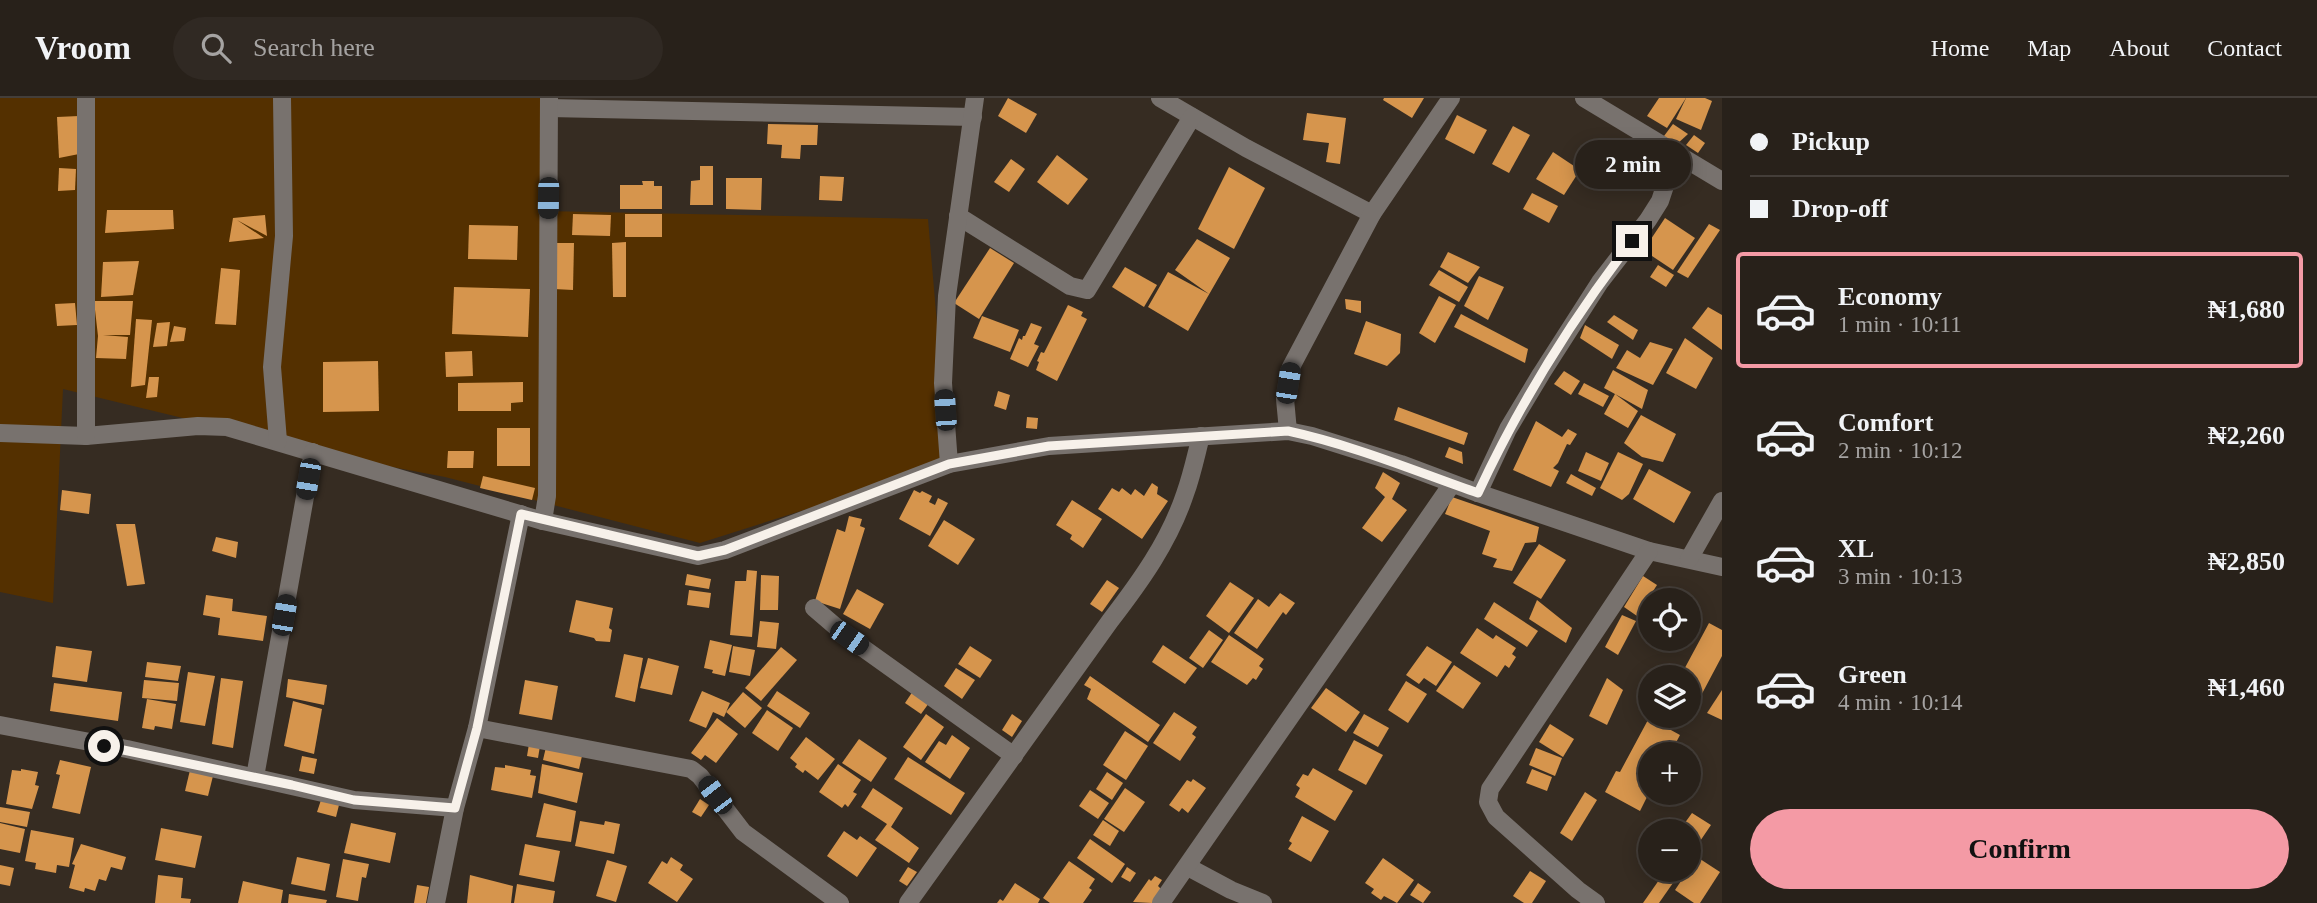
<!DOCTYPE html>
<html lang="en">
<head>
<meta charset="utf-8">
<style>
  body { margin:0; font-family:"Times New Roman",serif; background:#302923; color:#f1f3f6; height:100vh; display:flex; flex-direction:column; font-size:26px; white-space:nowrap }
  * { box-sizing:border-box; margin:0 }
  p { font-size:23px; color:#a5a3a2 }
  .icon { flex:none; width:38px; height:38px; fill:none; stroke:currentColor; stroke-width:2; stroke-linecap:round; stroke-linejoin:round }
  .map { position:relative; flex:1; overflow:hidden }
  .sheet { display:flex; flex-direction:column; background:#28211a; width:595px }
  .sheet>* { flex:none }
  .hud { display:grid; align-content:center; height:154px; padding:0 28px; background:#28211a }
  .controls { position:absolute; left:1638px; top:490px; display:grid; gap:14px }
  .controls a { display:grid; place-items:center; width:63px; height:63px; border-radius:50%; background:#28211a; box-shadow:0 4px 18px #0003,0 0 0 2px #443e39; font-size:35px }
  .end { position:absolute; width:32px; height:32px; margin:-16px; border:9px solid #f7f1ea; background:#111; box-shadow:0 0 0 4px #111 }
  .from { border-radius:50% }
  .bubble { position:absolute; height:49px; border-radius:24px; background:#28211a; box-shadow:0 4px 18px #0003,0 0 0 2px #443e39; font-size:23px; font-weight:800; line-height:49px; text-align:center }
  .car { position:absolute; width:21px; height:42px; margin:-21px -10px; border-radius:9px; box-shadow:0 0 5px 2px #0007; background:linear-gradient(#222 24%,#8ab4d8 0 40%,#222 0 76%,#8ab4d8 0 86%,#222 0) }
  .hud b { display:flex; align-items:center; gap:24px; height:66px; font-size:26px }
  .hud b+b { border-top:2px solid #443e39 }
  .hud i { width:18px; height:18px; background:#f1f3f6 }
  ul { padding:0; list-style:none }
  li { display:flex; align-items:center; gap:21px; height:116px; margin:0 14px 10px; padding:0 14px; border:4px solid transparent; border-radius:7px }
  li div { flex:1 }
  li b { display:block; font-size:26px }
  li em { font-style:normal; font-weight:800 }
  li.selected { border-color:#f49aa5 }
  li>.icon { width:63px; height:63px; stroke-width:1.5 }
  .cta { display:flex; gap:14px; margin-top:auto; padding:14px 28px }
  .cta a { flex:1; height:80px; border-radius:42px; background:#f49aa5; color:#111; font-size:28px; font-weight:800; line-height:80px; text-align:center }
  header { display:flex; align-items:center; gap:42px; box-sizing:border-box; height:98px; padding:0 35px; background:#28211a; border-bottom:2px solid #443e39 }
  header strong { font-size:33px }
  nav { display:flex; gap:38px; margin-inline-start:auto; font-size:24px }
  .search { width:490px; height:63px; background:#302923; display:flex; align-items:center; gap:18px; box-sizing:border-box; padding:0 24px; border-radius:38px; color:#a5a3a2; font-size:26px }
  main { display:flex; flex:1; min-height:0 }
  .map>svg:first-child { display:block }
  .green { fill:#543000 }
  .building { fill:#d6954d }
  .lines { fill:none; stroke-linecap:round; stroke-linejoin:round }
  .minor { stroke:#78726e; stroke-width:18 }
  .route { stroke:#f7f1ea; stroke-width:9 }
</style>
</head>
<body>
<header>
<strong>Vroom</strong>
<div class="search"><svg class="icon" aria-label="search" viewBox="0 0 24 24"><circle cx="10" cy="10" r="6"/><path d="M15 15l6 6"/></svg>Search here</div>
<nav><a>Home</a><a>Map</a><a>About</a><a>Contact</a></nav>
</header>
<main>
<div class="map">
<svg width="1722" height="805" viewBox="0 0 1722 805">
  <rect width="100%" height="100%" fill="#362c22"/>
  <polygon class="green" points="0,0 540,0 544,113 928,121 949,366 700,445 445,379 313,354 278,343 63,291 53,505 0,494"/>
  <g class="building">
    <polygon points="1008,0 1037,16 1026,35 998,18"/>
    <polygon points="1384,0 1424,0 1412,20 1383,2"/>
    <polygon points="1659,0 1686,0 1667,30 1647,18"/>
    <polygon points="1686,0 1705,0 1712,3 1701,32 1676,21"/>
    <polygon points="1307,15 1346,20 1340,66 1326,64 1329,45 1303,42"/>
    <polygon points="1457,17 1487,32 1474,56 1445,41"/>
    <polygon points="79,18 79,56 59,60 57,19"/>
    <polygon points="768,26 818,27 817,47 801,47 800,61 781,60 782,47 767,46"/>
    <polygon points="1673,26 1688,36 1676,47 1664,38"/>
    <polygon points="1513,28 1530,37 1509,75 1492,66"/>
    <polygon points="1694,37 1705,45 1698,55 1686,47"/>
    <polygon points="1553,54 1580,72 1564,97 1536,81"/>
    <polygon points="1057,57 1088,81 1068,107 1037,84"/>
    <polygon points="1011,61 1025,71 1009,94 994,84"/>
    <polygon points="700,68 713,68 713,107 690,107 691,83 700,82"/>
    <polygon points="1229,69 1265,90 1234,151 1198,131"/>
    <polygon points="59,70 76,71 75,92 58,93"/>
    <polygon points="820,78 844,79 842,103 819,102"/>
    <polygon points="726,80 762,80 761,112 726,111"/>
    <polygon points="642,83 654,83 654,88 662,88 662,111 620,111 620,87 643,87"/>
    <polygon points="1532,95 1558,108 1549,125 1523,111"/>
    <polygon points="107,112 173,112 174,131 105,135"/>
    <polygon points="573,116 611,117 610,138 572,137"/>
    <rect x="625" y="116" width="37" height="23"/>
    <polygon points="265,117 267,138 237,122 264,140 229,144 233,120"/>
    <polygon points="1665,120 1695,140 1673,172 1646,154 1643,155 1632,148 1639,137 1649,144"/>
    <polygon points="1709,126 1720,132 1688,180 1677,174"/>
    <polygon points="469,127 518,128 517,162 468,161"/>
    <polygon points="1197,141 1230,160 1188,233 1148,209 1168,174 1209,196 1175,172"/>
    <polygon points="626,144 626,199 613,199 612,145"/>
    <polygon points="556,145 574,145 573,192 554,191"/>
    <polygon points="990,150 1014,165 979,221 954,205"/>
    <polygon points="1448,154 1480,169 1468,185 1440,169"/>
    <polygon points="139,163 133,197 101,199 103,164"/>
    <polygon points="1658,167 1674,177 1666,189 1650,179"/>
    <polygon points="1125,169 1157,187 1144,209 1112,189"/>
    <polygon points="221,170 240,172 236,227 215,226"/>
    <polygon points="1439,172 1468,189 1459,204 1429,187"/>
    <polygon points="1479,178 1504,189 1488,222 1464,208"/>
    <polygon points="454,189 530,191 528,239 452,236"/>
    <polygon points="1439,198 1456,207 1435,245 1419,235"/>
    <polygon points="1345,201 1361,203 1361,215 1346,211"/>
    <polygon points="94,203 133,203 130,237 103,237 128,239 126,261 96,260 98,238"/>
    <polygon points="75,205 77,227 57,228 55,206"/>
    <polygon points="1068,207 1083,214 1081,218 1087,221 1057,283 1036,272 1039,264 1037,263 1041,254 1044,255"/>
    <polygon points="1708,209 1722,217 1722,252 1692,230"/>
    <polygon points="1461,216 1528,251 1525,265 1454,229"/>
    <polygon points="1614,217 1638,232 1633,242 1607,224"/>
    <polygon points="982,218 1019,232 1010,254 973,240"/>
    <polygon points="136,221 152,222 145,287 131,289"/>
    <polygon points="1366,223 1401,236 1400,255 1387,268 1354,256"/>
    <polygon points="170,224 167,248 153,249 157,225"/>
    <polygon points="1031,225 1042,229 1034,246 1039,248 1028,269 1010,261 1019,240 1022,242 1023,238 1025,238"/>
    <polygon points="1585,227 1619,247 1612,261 1580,240"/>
    <polygon points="174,228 186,230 184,243 170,244"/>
    <polygon points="1685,240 1713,260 1696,291 1666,275"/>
    <polygon points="1650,244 1673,251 1653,287 1616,270 1627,252 1640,260"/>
    <polygon points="472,253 473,278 446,279 445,254"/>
    <polygon points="378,263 379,313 323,314 323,264"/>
    <polygon points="1613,272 1648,292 1642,311 1615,296 1638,313 1628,330 1604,316 1615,296 1604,290"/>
    <polygon points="1564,273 1580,283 1571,297 1554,286"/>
    <polygon points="149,279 159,279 157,299 146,300"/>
    <polygon points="523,284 523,304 511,305 511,313 458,313 458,285"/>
    <polygon points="1584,285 1609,298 1603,309 1578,296"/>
    <polygon points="998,293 1010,297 1006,312 994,308"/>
    <polygon points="1398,309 1468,335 1464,347 1394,322"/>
    <polygon points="1641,317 1676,336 1663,364 1642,359 1624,345"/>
    <polygon points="1027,319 1038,320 1037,331 1026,330"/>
    <polygon points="1536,323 1562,339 1568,331 1577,336 1570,347 1567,346 1558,365 1553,370 1559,373 1551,389 1513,372"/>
    <rect x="497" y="330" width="33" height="38"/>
    <polygon points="1449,349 1462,354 1463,366 1445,359"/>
    <polygon points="448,353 474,353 473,370 447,370"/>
    <polygon points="1586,354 1609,365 1601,383 1578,373"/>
    <polygon points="1618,354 1643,366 1629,396 1622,402 1600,390"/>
    <polygon points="1649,371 1691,394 1674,425 1633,401"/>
    <polygon points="1383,374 1400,385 1392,401 1407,412 1382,444 1362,430 1385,399 1375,390"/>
    <polygon points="1571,376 1596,390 1592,398 1566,385"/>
    <polygon points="483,378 535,390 532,402 480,390"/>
    <polygon points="1152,385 1158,389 1157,396 1168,403 1142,441 1098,411 1112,390 1119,394 1122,390 1131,397 1135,391 1144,398"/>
    <polygon points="62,392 91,396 89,416 60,412"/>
    <polygon points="914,392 920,395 922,393 932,398 929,404 935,407 938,400 948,405 930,438 899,421"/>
    <polygon points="1452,399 1539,429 1536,444 1525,445 1512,473 1493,469 1497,461 1482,456 1490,433 1445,416"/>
    <polygon points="1072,402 1102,421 1083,450 1070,441 1072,437 1056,427"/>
    <polygon points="849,418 862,421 860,428 865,430 840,511 815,503 837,431 845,434"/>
    <polygon points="944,422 975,441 958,467 928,448"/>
    <polygon points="116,426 135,426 145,486 127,488"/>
    <polygon points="216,439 238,444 236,460 212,453"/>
    <polygon points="1539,446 1566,462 1541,501 1513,485"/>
    <polygon points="747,472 757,473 752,539 730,537 735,483 746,483"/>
    <polygon points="687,476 711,481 709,491 685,487"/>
    <polygon points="761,477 779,478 778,512 760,512"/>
    <polygon points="1643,478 1657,487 1637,518 1624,509"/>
    <polygon points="1107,482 1119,490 1102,514 1090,506"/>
    <polygon points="1230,484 1254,500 1229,535 1206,518"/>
    <polygon points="857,491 884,506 870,531 843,516"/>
    <polygon points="689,492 711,495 709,510 687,507"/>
    <polygon points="1280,495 1295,505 1286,517 1283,514 1257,551 1234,535 1258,501 1269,509"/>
    <polygon points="206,497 233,501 232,513 267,518 263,543 218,537 220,520 203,517"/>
    <polygon points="576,502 613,510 609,530 612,532 610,544 596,543 594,540 569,534"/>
    <polygon points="1537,502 1572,530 1566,545 1529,521"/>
    <polygon points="1494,504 1538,533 1527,549 1484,521"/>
    <polygon points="1622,517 1636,523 1618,557 1605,549"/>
    <polygon points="760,523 779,525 776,551 757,549"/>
    <polygon points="1709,525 1722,532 1722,558 1696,607 1689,602 1689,579 1680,579"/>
    <polygon points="1477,530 1493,541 1496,537 1516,550 1512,556 1516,559 1509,570 1505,567 1497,579 1460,555"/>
    <polygon points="1209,532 1223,542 1203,570 1189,560"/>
    <polygon points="1229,537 1264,561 1259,568 1263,571 1256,582 1253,580 1247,587 1211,564"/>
    <polygon points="710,542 732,547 725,578 712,575 713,572 704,570"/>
    <polygon points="1163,547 1197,570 1185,586 1152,564"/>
    <polygon points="56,548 92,553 87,584 52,579"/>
    <polygon points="733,548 755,552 750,578 729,574"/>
    <polygon points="970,548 992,562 980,580 958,566"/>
    <polygon points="1427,548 1452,564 1436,588 1424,580 1419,586 1406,577"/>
    <polygon points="781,549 797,562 761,603 745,590"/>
    <polygon points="624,556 643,560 635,604 615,599"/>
    <polygon points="648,560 679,568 672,597 640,590"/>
    <polygon points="147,564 181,568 178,583 145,579"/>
    <polygon points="1454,567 1481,585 1463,611 1436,593"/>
    <polygon points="956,570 975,582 962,601 944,588"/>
    <polygon points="188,574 215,578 205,628 180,624"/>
    <polygon points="1090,578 1160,627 1148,644 1087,601 1091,591 1084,587"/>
    <polygon points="221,580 243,583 233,650 212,646"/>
    <polygon points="1607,580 1623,592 1607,627 1589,618"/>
    <polygon points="288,581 327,587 324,607 286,599"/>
    <polygon points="144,582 179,585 177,603 142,600"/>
    <polygon points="525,582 558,588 552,622 519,616"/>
    <polygon points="1406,583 1427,596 1408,625 1388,612"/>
    <polygon points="54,585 122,594 118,623 50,613"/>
    <polygon points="1326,590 1360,614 1346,634 1311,610"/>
    <polygon points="1722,592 1722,622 1707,615"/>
    <polygon points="702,593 730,605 724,619 713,614 706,630 689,623"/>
    <polygon points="777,593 810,615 800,630 767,608"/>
    <polygon points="913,593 929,605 921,616 905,605"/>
    <polygon points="743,594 762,610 745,630 726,614"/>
    <polygon points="147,601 176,606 172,631 155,628 154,632 142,630"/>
    <polygon points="293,603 322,611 314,656 284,648"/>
    <polygon points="767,612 793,630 778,653 752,635"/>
    <polygon points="1174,614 1197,629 1192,636 1196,639 1180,663 1153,645"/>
    <polygon points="926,616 944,629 921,662 903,649"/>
    <polygon points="1012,616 1022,623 1012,639 1002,632"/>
    <polygon points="1364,616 1389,630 1378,649 1353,635"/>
    <polygon points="717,620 738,636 716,665 705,657 701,662 691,655"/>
    <polygon points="1649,620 1680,637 1670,656 1650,656 1650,693 1640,713 1605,694 1616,673 1620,674"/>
    <polygon points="1550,626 1574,641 1563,659 1539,644"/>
    <polygon points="1125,633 1148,648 1126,682 1103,667"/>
    <polygon points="952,637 970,650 950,681 925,664 939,643 946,647"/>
    <polygon points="806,639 835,661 818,682 805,672 803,675 795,669 797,666 790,660"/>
    <polygon points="859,641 887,660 871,684 842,665"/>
    <polygon points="1354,642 1383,657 1366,687 1338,672"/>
    <polygon points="529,646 540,648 538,660 527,658"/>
    <polygon points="546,649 582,658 579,671 543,662"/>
    <polygon points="1536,650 1562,660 1555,678 1529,667"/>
    <polygon points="302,658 317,661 314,676 299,673"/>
    <polygon points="908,659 965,695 951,717 894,681"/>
    <polygon points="60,662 91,669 80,716 52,710 60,677 56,676"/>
    <polygon points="542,666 583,675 577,705 538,695"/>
    <polygon points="838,666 861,682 853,694 857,696 848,709 845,706 842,710 819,694"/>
    <polygon points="505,667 531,672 530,677 536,678 532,700 491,692 495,669 505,670"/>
    <polygon points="1313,670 1353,693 1335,723 1295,699 1300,690 1296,687 1303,676 1308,678"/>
    <polygon points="21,671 38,674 35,687 39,688 32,711 6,706 12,672 21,673"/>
    <polygon points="1532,671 1552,679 1547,693 1526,685"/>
    <polygon points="190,672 213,678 208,698 185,693"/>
    <polygon points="1107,674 1123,685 1112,702 1096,691"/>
    <polygon points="1193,681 1206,690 1188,715 1182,710 1179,714 1169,707 1187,682 1191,684"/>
    <polygon points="873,690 903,710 891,729 919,750 909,765 875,742 887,726 861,709"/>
    <polygon points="1125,690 1145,704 1124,734 1104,721"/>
    <polygon points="1090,692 1109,705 1098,721 1079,708"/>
    <polygon points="1585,694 1597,702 1572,743 1560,735"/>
    <polygon points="700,701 709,707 701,719 692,714"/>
    <polygon points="321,702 339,707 336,719 317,714"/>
    <polygon points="544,705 576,713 571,744 536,739"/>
    <polygon points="0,709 30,714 27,729 0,724"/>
    <polygon points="1692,715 1711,727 1694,752 1689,748 1689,733 1679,733"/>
    <polygon points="1302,718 1329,733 1311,764 1288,751 1292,745 1289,743"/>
    <polygon points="1103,722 1119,733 1110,748 1093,737"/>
    <polygon points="580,723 604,727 605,723 620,726 614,756 575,748"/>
    <polygon points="0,725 25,731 20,755 0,751"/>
    <polygon points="351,725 396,735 390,765 344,755"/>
    <polygon points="161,730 202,738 195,770 155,762"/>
    <polygon points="31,732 74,740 69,769 57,767 56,775 35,771 36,765 25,763"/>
    <polygon points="844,733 857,742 860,738 877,750 857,779 827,758"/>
    <polygon points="1090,741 1125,766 1112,785 1077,760"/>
    <polygon points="81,746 126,759 122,772 111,769 106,783 99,781 95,793 85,790 84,794 69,790 75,767 72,766"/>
    <polygon points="525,746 560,753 554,784 519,777"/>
    <polygon points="297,759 330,766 325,793 291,786"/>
    <polygon points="671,759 683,767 680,772 693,781 677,804 648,785 662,763 667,766"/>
    <polygon points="1697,759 1720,774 1700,805 1694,805 1675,792"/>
    <polygon points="1383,760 1414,782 1397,805 1384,798 1381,802 1371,795 1374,791 1365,785"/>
    <polygon points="343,761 369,766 366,780 362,779 358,803 336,799"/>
    <polygon points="607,762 627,768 616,804 596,798"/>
    <polygon points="1069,763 1095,781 1089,790 1092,792 1083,805 1050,805 1043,800"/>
    <polygon points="0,767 14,770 10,788 0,786"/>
    <polygon points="908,769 917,774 907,788 899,783"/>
    <polygon points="1127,769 1136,775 1130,784 1121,779"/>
    <polygon points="1666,772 1682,772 1659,805 1643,805"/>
    <polygon points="1530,773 1546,783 1532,805 1524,805 1513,798"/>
    <polygon points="158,777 183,780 181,800 191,801 190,805 155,805"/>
    <polygon points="470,777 513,788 511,805 467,805"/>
    <polygon points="1155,778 1162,782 1158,788 1161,791 1152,805 1133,804 1149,781 1151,783"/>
    <polygon points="243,783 283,792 281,805 238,805"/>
    <polygon points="1015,785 1040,801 1038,805 997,805 1000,801 1003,803"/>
    <polygon points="1418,785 1431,794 1423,805 1410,797"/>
    <polygon points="517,786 555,793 553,805 514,805"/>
    <polygon points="417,787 429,789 426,805 414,805"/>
    <polygon points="289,796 327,802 326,805 288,805"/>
  </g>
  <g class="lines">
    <g class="minor">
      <polyline points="1160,0 1246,50 1372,116"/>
      <polyline points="1584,0 1722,83"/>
      <polyline points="549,10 973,19"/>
      <polyline points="958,118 1070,188 1087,192 1192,19"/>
      <polyline points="1288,333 1285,301 1291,269 1372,116 1451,0"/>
      <polyline points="0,335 86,338 198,328 227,329 543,423 698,458 725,452 949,366 1049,348 1288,333 1312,338 1401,366 1478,395 1649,453 1722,469"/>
      <polyline points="86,338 86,0"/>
      <polyline points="278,343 272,269 284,138 282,0"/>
      <polyline points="949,366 943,285 947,198 975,0"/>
      <polyline points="1478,395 1508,331 1541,276 1600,184 1648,122 1660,103 1666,85 1665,49"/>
      <polyline points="543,423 547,398 549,0"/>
      <polyline points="1689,461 1722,403"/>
      <polyline points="814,510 849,540 1014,658"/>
      <polyline points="0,627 127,651 354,702 455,710"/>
      <polyline points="477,630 691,671 700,678 743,734 840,805"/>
      <polyline points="255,679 313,354"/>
      <polyline points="1188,769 1231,792 1263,805"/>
      <polyline points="436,805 455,710 477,630 521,416"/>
      <path d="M908 805 1110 523C1140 484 1169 444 1185 396 1192 377 1196 357 1201 338"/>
      <polyline points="1161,805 1452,386"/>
      <polyline points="1596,805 1578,792 1496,719 1488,704 1490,691 1649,453"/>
    </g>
  </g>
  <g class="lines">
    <path class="route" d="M104 648 292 687 354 702 455 710 477 630 521 416 698 458 725 452 949 366 1049 348 1288 333C1353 347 1415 373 1478 395 1520 305 1572 221 1632 143"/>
  </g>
</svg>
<div class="controls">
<a><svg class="icon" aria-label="locate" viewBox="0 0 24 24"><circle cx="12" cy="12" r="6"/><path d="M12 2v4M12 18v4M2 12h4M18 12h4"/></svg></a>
<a><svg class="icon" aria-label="layers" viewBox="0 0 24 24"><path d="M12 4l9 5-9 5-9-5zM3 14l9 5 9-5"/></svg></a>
<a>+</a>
<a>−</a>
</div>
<i class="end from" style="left:104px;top:648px"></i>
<i class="end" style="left:1632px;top:143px"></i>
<div class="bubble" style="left:1575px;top:42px;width:116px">2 min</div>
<i class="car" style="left:548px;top:100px;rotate:181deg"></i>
<i class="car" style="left:1288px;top:285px;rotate:9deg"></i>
<i class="car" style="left:945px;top:312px;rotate:356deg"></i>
<i class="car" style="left:308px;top:381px;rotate:190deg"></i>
<i class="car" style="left:284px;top:517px;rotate:10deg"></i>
<i class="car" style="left:849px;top:540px;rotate:125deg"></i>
<i class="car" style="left:715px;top:697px;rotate:323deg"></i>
</div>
<section class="sheet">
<div class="hud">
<b><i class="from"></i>Pickup</b>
<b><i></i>Drop-off</b>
</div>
<ul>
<li class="selected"><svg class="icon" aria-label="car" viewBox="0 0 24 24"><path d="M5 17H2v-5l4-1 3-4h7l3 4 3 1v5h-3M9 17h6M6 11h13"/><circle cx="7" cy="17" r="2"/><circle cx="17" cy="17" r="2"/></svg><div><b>Economy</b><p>1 min · 10:11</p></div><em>₦1,680</em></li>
<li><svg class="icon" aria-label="car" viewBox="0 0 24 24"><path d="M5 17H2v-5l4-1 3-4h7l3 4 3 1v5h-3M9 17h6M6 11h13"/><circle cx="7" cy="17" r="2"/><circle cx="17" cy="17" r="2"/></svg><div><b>Comfort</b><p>2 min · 10:12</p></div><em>₦2,260</em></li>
<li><svg class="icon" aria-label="car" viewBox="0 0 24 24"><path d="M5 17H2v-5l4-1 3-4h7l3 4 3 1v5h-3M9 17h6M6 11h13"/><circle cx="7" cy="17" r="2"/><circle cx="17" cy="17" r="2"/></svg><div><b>XL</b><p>3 min · 10:13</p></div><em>₦2,850</em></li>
<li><svg class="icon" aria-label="car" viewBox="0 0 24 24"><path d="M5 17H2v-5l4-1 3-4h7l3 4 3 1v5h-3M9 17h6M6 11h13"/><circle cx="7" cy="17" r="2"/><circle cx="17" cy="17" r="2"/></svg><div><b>Green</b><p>4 min · 10:14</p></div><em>₦1,460</em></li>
</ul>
<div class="cta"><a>Confirm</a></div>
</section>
</main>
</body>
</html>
